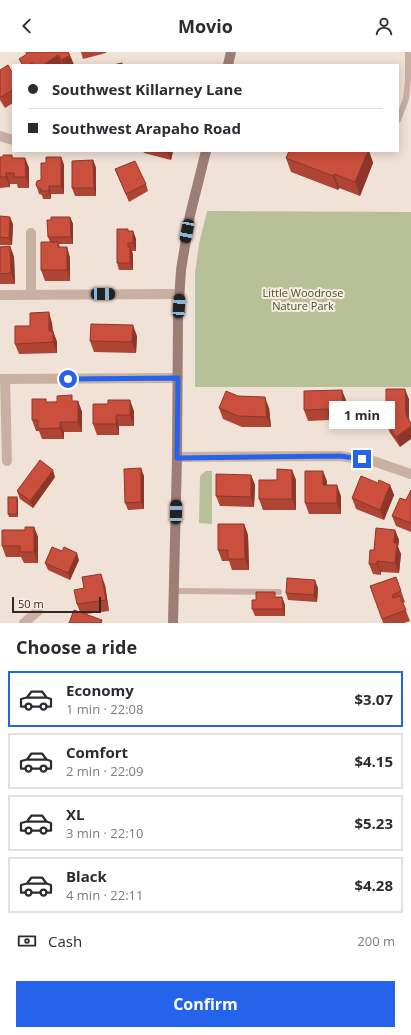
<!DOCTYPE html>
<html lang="en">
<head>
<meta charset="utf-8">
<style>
  body { margin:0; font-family:"Open Sans",sans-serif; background:#f7f7f7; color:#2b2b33; height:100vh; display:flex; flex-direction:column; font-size:15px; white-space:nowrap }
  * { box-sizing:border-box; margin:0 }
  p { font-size:13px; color:#7c7c81 }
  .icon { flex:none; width:22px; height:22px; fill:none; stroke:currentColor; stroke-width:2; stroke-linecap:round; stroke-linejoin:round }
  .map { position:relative; height:571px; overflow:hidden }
  .details { display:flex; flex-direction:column; background:#fff; flex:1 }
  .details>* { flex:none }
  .banner { position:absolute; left:12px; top:12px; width:387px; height:88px; border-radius:0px; box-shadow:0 2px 10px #0003; display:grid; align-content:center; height:88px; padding:0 16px; background:#fff }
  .scale { position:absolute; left:12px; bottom:10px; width:89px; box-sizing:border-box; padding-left:4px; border:2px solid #342825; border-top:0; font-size:11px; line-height:14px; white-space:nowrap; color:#342825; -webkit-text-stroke:3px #f9ece3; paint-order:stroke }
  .end { position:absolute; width:18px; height:18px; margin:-9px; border:5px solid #2563eb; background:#fff; box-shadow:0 0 0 2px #fff }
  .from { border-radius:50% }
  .bubble { position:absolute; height:28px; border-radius:0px; background:#fff; box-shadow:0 2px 10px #0003; font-size:13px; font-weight:700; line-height:28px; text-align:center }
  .car { position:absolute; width:12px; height:24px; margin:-12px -6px; border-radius:5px; box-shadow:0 0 3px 1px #0007; background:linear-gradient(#222 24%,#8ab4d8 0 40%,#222 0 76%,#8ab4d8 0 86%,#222 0) }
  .banner b { display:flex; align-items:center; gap:14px; height:38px; font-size:15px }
  .banner b+b { border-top:1px solid #e1e1e2 }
  .banner i { width:10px; height:10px; background:#2b2b33 }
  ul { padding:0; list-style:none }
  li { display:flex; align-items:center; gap:12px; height:56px; margin:0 8px 6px; padding:0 8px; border:2px solid #e1e1e2; border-radius:0px }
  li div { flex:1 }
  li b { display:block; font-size:15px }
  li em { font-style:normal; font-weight:700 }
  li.on { border-color:#2563eb }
  li>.icon { width:36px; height:36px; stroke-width:1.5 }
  h2 { padding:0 16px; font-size:18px; line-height:48px }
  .pay { display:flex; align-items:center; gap:10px; height:44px; padding:0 16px; font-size:15px }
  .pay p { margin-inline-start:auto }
  .primary-button { display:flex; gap:8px; margin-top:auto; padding:8px 16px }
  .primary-button a { flex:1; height:46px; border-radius:0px; background:#2563eb; color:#fff; font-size:16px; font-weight:700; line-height:46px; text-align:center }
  header { display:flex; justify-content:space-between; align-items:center; height:52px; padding:0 16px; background:#fff; font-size:18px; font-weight:700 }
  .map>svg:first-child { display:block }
  .green { fill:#b7c097 }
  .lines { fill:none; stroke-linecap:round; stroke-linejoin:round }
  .service { stroke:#c9b0a3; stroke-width:6 }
  .minor { stroke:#c9b0a3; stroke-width:10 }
  .secondary { stroke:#9d7e74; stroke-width:10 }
  .wall { fill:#ae4434 }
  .shaded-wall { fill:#8d372a }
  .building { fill:#ca4f3c; stroke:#8d372a }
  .route { stroke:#2563eb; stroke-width:5 }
  .labels { text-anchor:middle; stroke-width:4; stroke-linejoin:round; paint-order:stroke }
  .park-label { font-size:11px; fill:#485328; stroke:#f9ece3 }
</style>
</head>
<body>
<header><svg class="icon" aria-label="back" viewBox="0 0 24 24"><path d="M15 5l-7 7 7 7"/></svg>Movio<svg class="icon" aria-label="person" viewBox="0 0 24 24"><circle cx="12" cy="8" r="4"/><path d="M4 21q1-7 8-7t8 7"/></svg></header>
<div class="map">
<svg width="411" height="571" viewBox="0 0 411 571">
  <rect width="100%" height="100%" fill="#f1e2d7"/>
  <g class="green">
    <polygon points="207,159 411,160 411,335 195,335 195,221 199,192"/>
    <polygon points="206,419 212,419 212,472 199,471 200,425 201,423"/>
  </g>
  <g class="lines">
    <g class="service">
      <polyline points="398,68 406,47 408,27 408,0"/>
      <polyline points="174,539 279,540"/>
    </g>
    <g class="minor">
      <polyline points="0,84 13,88"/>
      <polyline points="31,242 31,181"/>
      <polyline points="0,243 179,242"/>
      <polyline points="0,327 178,326"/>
      <polyline points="5,327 7,409"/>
      <polyline points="177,405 340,404 373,409 411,422"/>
      <polyline points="24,571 38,559"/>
    </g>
    <g class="secondary">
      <polyline points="228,13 231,0"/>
      <polyline points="173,571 177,405 178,266 181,218 190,163 206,99"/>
    </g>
  </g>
  <g class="wall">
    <polygon points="26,0 68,0 74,13 22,13 19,7 27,3"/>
    <polygon points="81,0 106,0 106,1 83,7"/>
    <polygon points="0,18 13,22 13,51 5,56 0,48"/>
    <polygon points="143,99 173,99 171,108 144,101"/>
    <polygon points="289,99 369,99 373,111 360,144 339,136 338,138 291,120 286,106"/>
    <polygon points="12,103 13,106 25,106 29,116 29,136 18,136 17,132 10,132 10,135 0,136 0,105 3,105"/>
    <polygon points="61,105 64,113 64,142 51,142 51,147 43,147 42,143 39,142 36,132 41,128 46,111"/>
    <polygon points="93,108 96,116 96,144 75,144 72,136"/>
    <polygon points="115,117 146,132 148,139 129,150"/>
    <polygon points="0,164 13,172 12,193 0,193"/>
    <polygon points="70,165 73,172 73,192 59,192 60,195 67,195 70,206 70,229 45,229 41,218 50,190 48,185"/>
    <polygon points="129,179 133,179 136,187 136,199 132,199 133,202 133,218 119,218 117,211"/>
    <polygon points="10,194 14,205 15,232 0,232 0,195"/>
    <polygon points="52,271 53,279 57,290 57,301 19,302 15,292 30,274"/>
    <polygon points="137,284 136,301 94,300 90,289"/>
    <polygon points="238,344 269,356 271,375 242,375 223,367 219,356"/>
    <polygon points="409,347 400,395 390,381 386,370"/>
    <polygon points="346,348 346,374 332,375 330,368 308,369 304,358"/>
    <polygon points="78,349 82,360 82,380 64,380 64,387 42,387 39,379 36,379 32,368 47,350"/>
    <polygon points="93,352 134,359 134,374 119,374 119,383 97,383 93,372"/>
    <polygon points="292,418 296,428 296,458 263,458 259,447 277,428"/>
    <polygon points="251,423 255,433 254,455 220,454 216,444"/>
    <polygon points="144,424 144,457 128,458 125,451"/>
    <polygon points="55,425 33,456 20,447 17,439"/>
    <polygon points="327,429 327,433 341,444 341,462 309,462 305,451"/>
    <polygon points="378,431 390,433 394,443 384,468 356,457 352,446"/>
    <polygon points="411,438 411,480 396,474 392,464 406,448"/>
    <polygon points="17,445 18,449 18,465 9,465 8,462"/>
    <polygon points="244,472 248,483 249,518 232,518 229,509 222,509 218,498"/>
    <polygon points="34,475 38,485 38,511 24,511 21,505 6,505 2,494 25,478"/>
    <polygon points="395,478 399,488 398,495 401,502 399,521 381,520 381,523 373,522 369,512 374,498"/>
    <polygon points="79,508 70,528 48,518 45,511"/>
    <polygon points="396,525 405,550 403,551 410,569 404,571 383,571 382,567"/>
    <polygon points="105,533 109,559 86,562 80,560 77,552"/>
    <polygon points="318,536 317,550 288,548 286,541"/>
    <polygon points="277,545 282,545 285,553 285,564 255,564 252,557 256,548"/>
  </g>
  <g class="shaded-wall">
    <polygon points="58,3 62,13 43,13"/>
    <polygon points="70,3 74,13 63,13 62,8"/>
    <polygon points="169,99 173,99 171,108 168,101"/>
    <polygon points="368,99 369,99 373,111 360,144 355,130"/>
    <polygon points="61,105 64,113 64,142 61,134"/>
    <polygon points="25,106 29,116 29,136 26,125"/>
    <polygon points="93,108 96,116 96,144 94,136"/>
    <polygon points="6,121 10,132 10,135 6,125"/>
    <polygon points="334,122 339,136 338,138 333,124"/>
    <polygon points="49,134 51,142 51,147 49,139"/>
    <polygon points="10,165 13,172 12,193 9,186"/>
    <polygon points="70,165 73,172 73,192 71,185"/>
    <polygon points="133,179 136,187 136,199 133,191"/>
    <polygon points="10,194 14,205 15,232 11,221"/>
    <polygon points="67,195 70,206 70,229 67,218"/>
    <polygon points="130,195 133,202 133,218 130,211"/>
    <polygon points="49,260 52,271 53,290 49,279"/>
    <polygon points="133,273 137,284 136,301 132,290"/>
    <polygon points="53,279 57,290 57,301 53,290"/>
    <polygon points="405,337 409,347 409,374 406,363"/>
    <polygon points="342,338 346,348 346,374 343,363"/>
    <polygon points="265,345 269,356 271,375 267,365"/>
    <polygon points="130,348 134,359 134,374 130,363"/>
    <polygon points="78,349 82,360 82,380 78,370"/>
    <polygon points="116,363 119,374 119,383 116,372"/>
    <polygon points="60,370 64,380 64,387 60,376"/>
    <polygon points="411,374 411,387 400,395 396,385"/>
    <polygon points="141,416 144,424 144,457 141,450"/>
    <polygon points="53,418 55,425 33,456 30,449"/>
    <polygon points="292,418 296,428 296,458 292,447"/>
    <polygon points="323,419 327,429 327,444 323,433"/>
    <polygon points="251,423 255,433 254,455 251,445"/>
    <polygon points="337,433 341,444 341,462 337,451"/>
    <polygon points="390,433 394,443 384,468 380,458"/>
    <polygon points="17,445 18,449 18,465 17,462"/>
    <polygon points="244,472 248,483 249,518 245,507"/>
    <polygon points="34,475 38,485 38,511 34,500"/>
    <polygon points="395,478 399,488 398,495 401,502 399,521 395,511 394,491"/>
    <polygon points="77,501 79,508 70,528 68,521"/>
    <polygon points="377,509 381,520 381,523 377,512"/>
    <polygon points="101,522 105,533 109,559 106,548"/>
    <polygon points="315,528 318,536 317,550 314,543"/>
    <polygon points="282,545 285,553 285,564 283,557"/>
  </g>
  <g class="building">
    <polygon points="26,0 68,0 70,3 62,8 58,3 43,13 33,13 32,11 29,13 23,13 19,7 27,2"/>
    <polygon points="122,11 122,13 113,13"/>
    <polygon points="8,13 13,22 13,38 1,45 0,44 0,18"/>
    <polygon points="161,99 169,99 168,101"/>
    <polygon points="289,99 368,99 355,130 334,122 333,124 286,106"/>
    <polygon points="3,103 12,103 12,106 25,106 26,125 14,125 14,121 6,121 6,125 0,125 0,105 3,105"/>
    <polygon points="46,105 61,105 61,134 49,134 49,139 41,139 41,137 37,135 36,132 37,129 41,128 41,111 46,111"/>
    <polygon points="93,108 94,136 72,136 72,109"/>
    <polygon points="135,109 146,132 126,142 115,117"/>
    <polygon points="0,164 10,165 9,186 0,185"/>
    <polygon points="51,165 70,165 71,185 48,185 47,168 51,168"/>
    <polygon points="117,177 128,177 128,179 133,179 133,191 128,191 128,195 130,195 130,211 117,211"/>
    <polygon points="41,190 58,190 58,195 67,195 67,218 41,218"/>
    <polygon points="10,194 11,221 0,222 0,195"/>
    <polygon points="49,260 49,279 53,279 53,290 15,292 15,274 30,274 30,261"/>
    <polygon points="91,272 133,273 132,290 90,289"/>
    <polygon points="386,337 405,337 406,363 411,371 411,374 396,385 386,370"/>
    <polygon points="342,338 343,363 329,364 328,357 304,358 304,339"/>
    <polygon points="226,339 238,344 265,345 267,365 238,364 219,356"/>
    <polygon points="72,343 72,349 78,349 78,370 60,370 60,376 38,377 38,368 32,368 32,347 46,347 46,350 57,350 57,344"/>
    <polygon points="108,348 130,348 130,363 116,363 116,372 93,372 93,352 108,352"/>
    <polygon points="40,408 53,418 30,449 17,439"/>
    <polygon points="141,416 141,450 125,451 124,417"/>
    <polygon points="277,417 292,418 292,447 259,447 259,428 277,428"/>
    <polygon points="305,419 323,419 323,433 337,433 337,451 305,451"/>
    <polygon points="216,422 251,423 251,445 216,444"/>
    <polygon points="361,424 378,431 379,428 390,433 380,458 352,446"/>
    <polygon points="411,438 411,471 392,464 400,446 406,448"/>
    <rect x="8" y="445" width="9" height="17"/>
    <polygon points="218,472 244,472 245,507 228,507 228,498 218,498"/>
    <polygon points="25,475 34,475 34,500 20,500 20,494 2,494 2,478 25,478"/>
    <polygon points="376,476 395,478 394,491 397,491 395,511 377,509 377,512 369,512 370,498 374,498"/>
    <polygon points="52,495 62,499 64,495 77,501 68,521 45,511"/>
    <polygon points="101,522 106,548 77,552 74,538 84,536 82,525"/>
    <polygon points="396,525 401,539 392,543 393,546 400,544 406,558 382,567 370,534"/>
    <polygon points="287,526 315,528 314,543 286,541"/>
    <polygon points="256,540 275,540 275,545 282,545 283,557 252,557 252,548 256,548"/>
    <polygon points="74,558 102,568 101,571 69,571"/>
  </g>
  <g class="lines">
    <polyline class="route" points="68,327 178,326 177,406 340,404 362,407"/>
  </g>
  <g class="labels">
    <g class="park-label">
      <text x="303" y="245">Little Woodrose<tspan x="303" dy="13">Nature Park</tspan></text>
    </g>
  </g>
</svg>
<div class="scale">50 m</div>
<i class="end from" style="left:68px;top:327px"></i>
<i class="end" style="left:362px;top:407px"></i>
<div class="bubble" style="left:329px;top:349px;width:66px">1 min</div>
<i class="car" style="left:187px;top:179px;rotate:191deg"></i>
<i class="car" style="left:103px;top:242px;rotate:90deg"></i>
<i class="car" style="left:179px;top:254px;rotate:3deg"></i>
<i class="car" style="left:176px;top:460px;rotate:1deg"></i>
<div class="banner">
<b><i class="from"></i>Southwest Killarney Lane</b>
<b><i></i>Southwest Arapaho Road</b>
</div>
</div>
<section class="details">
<h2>Choose a ride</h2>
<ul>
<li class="on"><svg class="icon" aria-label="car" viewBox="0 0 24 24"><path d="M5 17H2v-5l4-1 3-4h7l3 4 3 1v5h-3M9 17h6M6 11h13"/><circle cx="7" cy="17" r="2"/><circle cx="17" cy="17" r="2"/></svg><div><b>Economy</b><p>1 min · 22:08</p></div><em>$3.07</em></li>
<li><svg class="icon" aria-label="car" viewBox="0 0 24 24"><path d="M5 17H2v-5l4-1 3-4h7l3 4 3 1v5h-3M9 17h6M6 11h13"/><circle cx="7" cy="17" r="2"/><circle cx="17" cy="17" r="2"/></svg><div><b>Comfort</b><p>2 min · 22:09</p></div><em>$4.15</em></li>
<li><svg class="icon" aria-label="car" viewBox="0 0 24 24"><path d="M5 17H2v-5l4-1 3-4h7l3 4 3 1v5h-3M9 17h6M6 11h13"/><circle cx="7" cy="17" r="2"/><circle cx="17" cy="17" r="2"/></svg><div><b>XL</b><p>3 min · 22:10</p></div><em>$5.23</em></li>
<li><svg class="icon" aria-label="car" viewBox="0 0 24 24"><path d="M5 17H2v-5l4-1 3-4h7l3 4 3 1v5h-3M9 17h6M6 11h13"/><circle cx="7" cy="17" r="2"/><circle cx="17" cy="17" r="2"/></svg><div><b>Black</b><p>4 min · 22:11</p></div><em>$4.28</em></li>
</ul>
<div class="pay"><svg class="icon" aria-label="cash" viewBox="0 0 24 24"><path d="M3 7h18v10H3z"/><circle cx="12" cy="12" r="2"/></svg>Cash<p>200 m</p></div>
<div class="primary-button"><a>Confirm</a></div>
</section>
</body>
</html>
